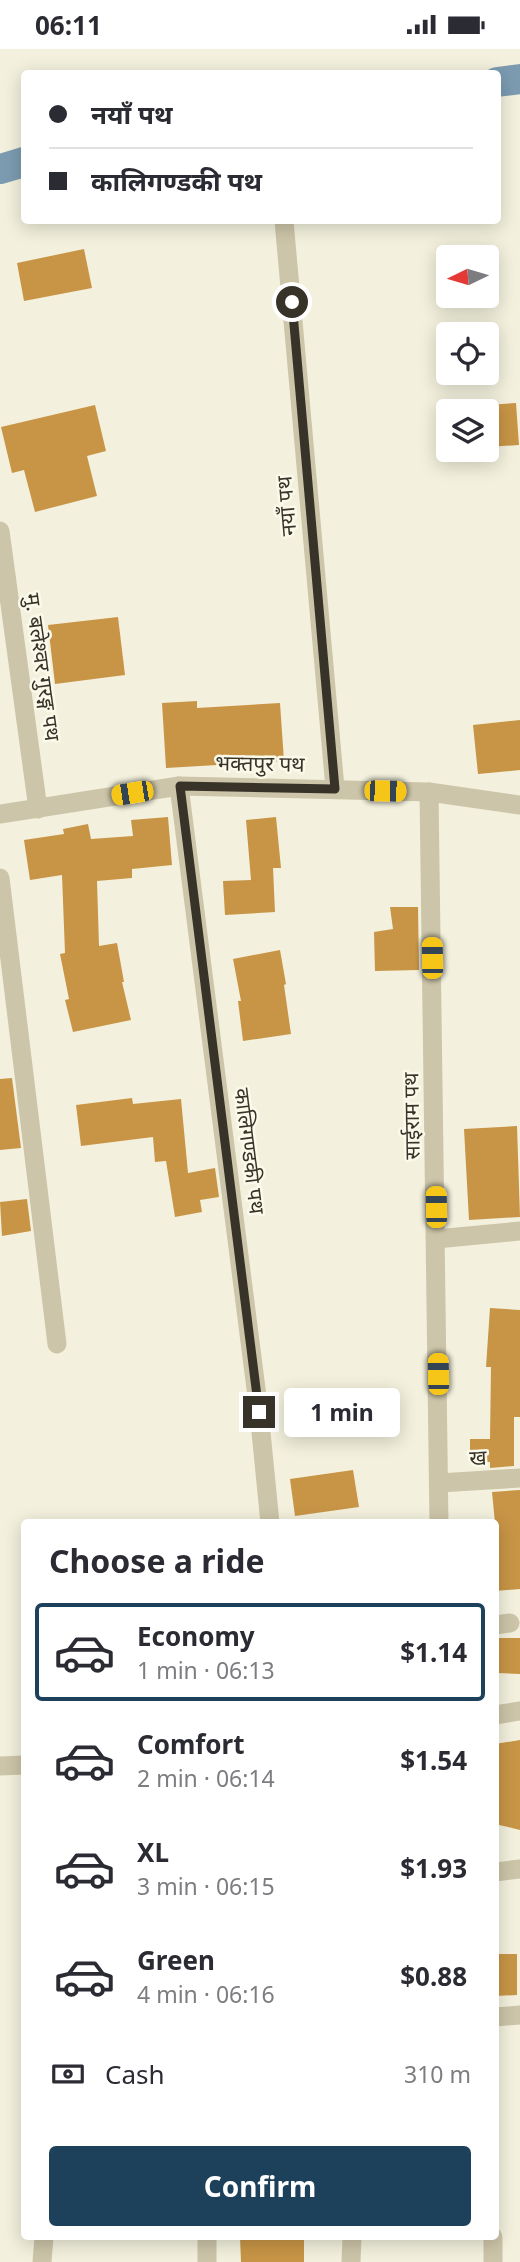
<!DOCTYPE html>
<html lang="en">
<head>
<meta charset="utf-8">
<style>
  body { margin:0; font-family:"Noto Sans","Noto Sans Devanagari",sans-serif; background:#f7f7f7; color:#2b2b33; height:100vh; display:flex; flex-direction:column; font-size:26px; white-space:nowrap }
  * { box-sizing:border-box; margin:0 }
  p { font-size:23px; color:#7c7c81 }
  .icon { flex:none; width:38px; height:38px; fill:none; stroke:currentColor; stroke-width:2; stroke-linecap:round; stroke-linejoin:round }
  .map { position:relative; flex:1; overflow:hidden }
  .drawer { position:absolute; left:21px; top:1470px; width:478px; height:721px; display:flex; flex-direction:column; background:#fff; border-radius:7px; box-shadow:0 4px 18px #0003 }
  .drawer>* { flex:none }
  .guide { position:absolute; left:21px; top:21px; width:480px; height:154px; border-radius:7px; box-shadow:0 4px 18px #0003; display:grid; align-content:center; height:154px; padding:0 28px; background:#fff }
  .needle { width:46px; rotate:265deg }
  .buttons { position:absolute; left:436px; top:196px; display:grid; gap:14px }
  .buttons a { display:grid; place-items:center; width:63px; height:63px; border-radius:7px; background:#fff; box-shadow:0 4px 18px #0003; font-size:35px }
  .end { position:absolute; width:32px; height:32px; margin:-16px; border:9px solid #383329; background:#fff; box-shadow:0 0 0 4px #fff }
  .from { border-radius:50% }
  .bubble { position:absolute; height:49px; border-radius:7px; background:#fff; box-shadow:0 4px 18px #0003; font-size:23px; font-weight:700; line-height:49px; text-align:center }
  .car { position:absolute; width:21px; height:42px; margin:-21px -10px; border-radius:9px; box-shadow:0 0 5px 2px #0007; background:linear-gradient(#f5c518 24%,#345 0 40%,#f5c518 0 76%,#345 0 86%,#f5c518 0) }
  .guide b { display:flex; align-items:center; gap:24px; height:66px; font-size:26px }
  .guide b+b { border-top:2px solid #e1e1e2 }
  .guide i { width:18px; height:18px; background:#2b2b33 }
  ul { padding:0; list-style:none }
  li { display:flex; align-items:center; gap:21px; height:98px; margin:0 14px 10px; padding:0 14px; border:4px solid transparent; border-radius:7px }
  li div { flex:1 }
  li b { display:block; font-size:26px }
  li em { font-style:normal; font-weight:700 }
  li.selected { border-color:#1d415b }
  li>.icon { width:63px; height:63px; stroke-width:1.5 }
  h2 { padding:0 28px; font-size:32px; line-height:84px }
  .pay { display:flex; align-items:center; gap:18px; height:77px; padding:0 28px; font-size:26px }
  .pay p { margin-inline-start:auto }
  .button { display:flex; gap:14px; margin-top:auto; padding:14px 28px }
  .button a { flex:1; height:80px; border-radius:7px; background:#1d415b; color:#fff; font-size:28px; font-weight:700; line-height:80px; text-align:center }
  .status { display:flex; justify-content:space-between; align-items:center; height:49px; padding:0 35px; background:#fff; direction:ltr }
  .status svg { height:19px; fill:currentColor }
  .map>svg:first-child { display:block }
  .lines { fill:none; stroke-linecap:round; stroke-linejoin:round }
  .canal { stroke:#7c9bb1; stroke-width:30 }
  .building { fill:#c89546 }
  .minor { stroke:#ccc5a9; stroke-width:19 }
  .route { stroke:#383329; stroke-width:9 }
  .labels { text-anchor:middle; stroke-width:5; stroke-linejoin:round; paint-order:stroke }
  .street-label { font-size:21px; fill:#383329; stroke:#faf9ea }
</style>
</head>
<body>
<div class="status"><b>06:11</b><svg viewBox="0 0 49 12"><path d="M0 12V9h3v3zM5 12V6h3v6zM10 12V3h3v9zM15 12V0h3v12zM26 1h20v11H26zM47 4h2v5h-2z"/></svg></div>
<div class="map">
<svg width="520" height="2213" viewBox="0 0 520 2213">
  <rect width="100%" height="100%" fill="#f3f1dd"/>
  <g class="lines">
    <g class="canal">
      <polyline points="497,33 520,30"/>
      <polyline points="0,120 24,113"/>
    </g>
  </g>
  <g class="building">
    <polygon points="84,200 92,239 24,252 17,214"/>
    <polygon points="516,354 519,396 486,398 486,356"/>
    <polygon points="95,356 106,402 87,407 97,447 35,463 24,421 12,424 1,378"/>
    <polygon points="118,568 125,626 55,635 48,576"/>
    <polygon points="197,652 197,659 280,654 284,712 166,719 162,654"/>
    <polygon points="520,671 520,721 478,725 473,676"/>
    <polygon points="168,768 172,816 132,820 132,829 97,832 99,897 117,894 124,933 122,933 131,971 73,983 65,951 69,950 60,905 65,904 62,826 30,831 24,791 64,785 63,780 88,775 91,790 133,787 131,771"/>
    <polygon points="276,768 281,819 273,819 275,863 225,866 223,832 251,831 246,771"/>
    <polygon points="390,858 418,858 419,921 375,922 374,883 393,880"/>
    <polygon points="280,901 286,935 284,936 291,985 243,992 238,952 241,952 233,910"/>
    <polygon points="12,1029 21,1099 0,1101 0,1030"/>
    <polygon points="132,1049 133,1055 181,1050 188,1124 215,1119 219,1148 200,1151 202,1163 175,1168 166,1112 155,1113 153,1088 81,1097 76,1056"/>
    <polygon points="517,1077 520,1168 469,1171 464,1080"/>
    <polygon points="27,1150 31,1182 2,1187 0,1153"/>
    <polygon points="490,1259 520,1261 520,1368 514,1368 514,1417 490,1419 490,1413 470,1412 470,1390 490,1390 491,1318 486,1318"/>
    <polygon points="353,1421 359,1458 295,1467 290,1430"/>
    <polygon points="520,1441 520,1540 495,1542 495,1474 492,1443"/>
    <polygon points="497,1589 520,1589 520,1625 497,1624"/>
    <polygon points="520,1691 520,1781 495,1775 495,1695"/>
    <polygon points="495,1905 517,1905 517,1946 495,1947"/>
    <polygon points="240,2188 304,2188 304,2213 241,2213"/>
  </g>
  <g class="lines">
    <g class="minor">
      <polyline points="284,172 335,739"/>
      <polyline points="0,482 38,760"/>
      <polyline points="179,737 259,1363 270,1474"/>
      <polyline points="429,743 439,1474"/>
      <polyline points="0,765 179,737 429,743 520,756"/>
      <polyline points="0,829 57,1295"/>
      <polyline points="436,1190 520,1182"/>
      <polyline points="439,1434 520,1429"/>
      <polyline points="495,1576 510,1574"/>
      <polyline points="495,1666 520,1662"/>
      <polyline points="0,1717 24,1716"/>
      <polyline points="495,1823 520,1820"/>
      <polyline points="495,1968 520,1966"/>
      <polyline points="493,2188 493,2213"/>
      <polyline points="42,2213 44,2188"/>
      <polyline points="207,2213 207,2188"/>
      <polyline points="351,2213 352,2188"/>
    </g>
  </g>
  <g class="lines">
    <polyline class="route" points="259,1363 180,737 335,740 292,253"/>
  </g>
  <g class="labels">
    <g class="street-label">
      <text transform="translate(287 457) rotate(-95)" y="7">नयाँ पथ</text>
      <text transform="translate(42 618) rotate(82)" y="7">मु. बलेश्वर गुरङ्ग पथ</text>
      <text transform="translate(260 715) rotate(1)" y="7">भक्तपुर पथ</text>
      <text transform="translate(412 1067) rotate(-91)" y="7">साईराम पथ</text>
      <text transform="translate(249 1102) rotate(83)" y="7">कालिगण्डकी पथ</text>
      <text transform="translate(478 1409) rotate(-3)" y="7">ख</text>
    </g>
  </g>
</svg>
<div class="buttons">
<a><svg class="needle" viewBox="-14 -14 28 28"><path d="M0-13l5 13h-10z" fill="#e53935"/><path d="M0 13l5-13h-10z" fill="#7c7c81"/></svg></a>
<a><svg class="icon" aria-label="locate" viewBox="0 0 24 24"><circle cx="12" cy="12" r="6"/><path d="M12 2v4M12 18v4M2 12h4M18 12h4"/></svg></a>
<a><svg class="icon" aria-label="layers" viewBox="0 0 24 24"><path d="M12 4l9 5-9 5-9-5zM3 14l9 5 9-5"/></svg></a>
</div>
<i class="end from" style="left:292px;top:253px"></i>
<i class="end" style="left:259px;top:1363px"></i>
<div class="bubble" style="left:284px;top:1339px;width:116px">1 min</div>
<i class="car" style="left:385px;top:742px;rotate:91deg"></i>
<i class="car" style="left:132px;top:744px;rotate:261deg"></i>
<i class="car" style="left:432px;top:909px;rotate:359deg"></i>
<i class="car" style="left:436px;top:1158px;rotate:359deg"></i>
<i class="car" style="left:438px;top:1325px;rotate:359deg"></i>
<div class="guide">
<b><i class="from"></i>नयाँ पथ</b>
<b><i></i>कालिगण्डकी पथ</b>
</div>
<section class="drawer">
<h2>Choose a ride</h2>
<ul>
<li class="selected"><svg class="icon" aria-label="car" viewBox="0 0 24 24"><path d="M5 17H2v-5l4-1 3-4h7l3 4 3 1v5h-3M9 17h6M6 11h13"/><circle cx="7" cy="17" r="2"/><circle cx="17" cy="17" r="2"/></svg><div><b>Economy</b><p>1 min · 06:13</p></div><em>$1.14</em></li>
<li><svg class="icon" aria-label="car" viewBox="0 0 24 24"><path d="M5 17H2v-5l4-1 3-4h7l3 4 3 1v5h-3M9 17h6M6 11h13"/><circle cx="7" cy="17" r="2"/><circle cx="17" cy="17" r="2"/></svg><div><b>Comfort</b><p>2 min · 06:14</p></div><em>$1.54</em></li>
<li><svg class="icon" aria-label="car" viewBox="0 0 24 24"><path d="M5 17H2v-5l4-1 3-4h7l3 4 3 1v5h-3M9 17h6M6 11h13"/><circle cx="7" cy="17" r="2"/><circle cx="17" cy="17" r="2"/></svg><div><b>XL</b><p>3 min · 06:15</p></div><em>$1.93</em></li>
<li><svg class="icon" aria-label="car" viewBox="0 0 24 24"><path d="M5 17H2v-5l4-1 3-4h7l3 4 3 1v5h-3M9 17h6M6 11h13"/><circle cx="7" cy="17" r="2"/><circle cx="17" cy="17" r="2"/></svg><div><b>Green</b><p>4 min · 06:16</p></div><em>$0.88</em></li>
</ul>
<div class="pay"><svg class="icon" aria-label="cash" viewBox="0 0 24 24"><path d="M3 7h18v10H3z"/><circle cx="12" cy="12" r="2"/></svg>Cash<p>310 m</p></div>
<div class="button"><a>Confirm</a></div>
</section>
</div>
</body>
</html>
